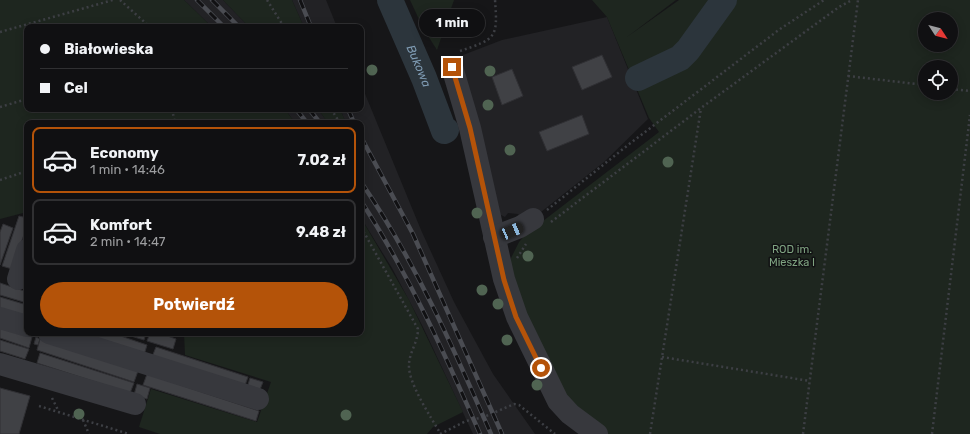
<!DOCTYPE html>
<html lang="pl">
<head>
<meta charset="utf-8">
<style>
  body { margin:0; font-family:Rubik,sans-serif; background:#19191b; color:#f1f3f6; height:100vh; display:flex; flex-direction:column; font-size:15px; white-space:nowrap }
  * { box-sizing:border-box; margin:0 }
  p { font-size:13px; color:#9c9d9f }
  .icon { flex:none; width:22px; height:22px; fill:none; stroke:currentColor; stroke-width:2; stroke-linecap:round; stroke-linejoin:round }
  .map { position:relative; flex:1; overflow:hidden }
  .details { position:absolute; left:24px; top:120px; width:340px; height:216px; display:flex; flex-direction:column; background:#101012; border-radius:8px; box-shadow:0 2px 10px #0003,0 0 0 1px #303032 }
  .details>* { flex:none }
  .banner { position:absolute; left:24px; top:24px; width:340px; height:88px; border-radius:8px; box-shadow:0 2px 10px #0003,0 0 0 1px #303032; display:grid; align-content:center; height:88px; padding:0 16px; background:#101012 }
  .needle { width:26px; rotate:126deg }
  .tools { position:absolute; left:918px; top:12px; display:grid; gap:8px }
  .tools a { display:grid; place-items:center; width:40px; height:40px; border-radius:50%; background:#101012; box-shadow:0 2px 10px #0003,0 0 0 1px #303032; font-size:20px }
  .end { position:absolute; width:18px; height:18px; margin:-9px; border:5px solid #b45309; background:#fff; box-shadow:0 0 0 2px #fff }
  .from { border-radius:50% }
  .bubble { position:absolute; height:28px; border-radius:14px; background:#101012; box-shadow:0 2px 10px #0003,0 0 0 1px #303032; font-size:13px; font-weight:700; line-height:28px; text-align:center }
  .car { position:absolute; width:12px; height:24px; margin:-12px -6px; border-radius:5px; box-shadow:0 0 3px 1px #0007; background:linear-gradient(#222 24%,#8ab4d8 0 40%,#222 0 76%,#8ab4d8 0 86%,#222 0) }
  .banner b { display:flex; align-items:center; gap:14px; height:38px; font-size:15px }
  .banner b+b { border-top:1px solid #303032 }
  .banner i { width:10px; height:10px; background:#f1f3f6 }
  ul { padding:7px 0 0; list-style:none }
  li { display:flex; align-items:center; gap:12px; height:66px; margin:0 8px 6px; padding:0 8px; border:2px solid #303032; border-radius:8px }
  li div { flex:1 }
  li b { display:block; font-size:15px }
  li em { font-style:normal; font-weight:700 }
  li.current { border-color:#b45309 }
  li>.icon { width:36px; height:36px; stroke-width:1.5 }
  .action { display:flex; gap:8px; margin-top:auto; padding:8px 16px }
  .action a { flex:1; height:46px; border-radius:24px; background:#b45309; color:#fff; font-size:16px; font-weight:700; line-height:46px; text-align:center }
  .map>svg:first-child { display:block }
  .built { fill:#222225 }
  .green { fill:#1e261f; fill-rule:evenodd }
  .lines { fill:none; stroke-linecap:round; stroke-linejoin:round }
  .river { stroke:#2c353c; stroke-width:26 }
  .building { fill:#404145; stroke:#303034 }
  .path { stroke:#3d3f44; stroke-width:2.5; stroke-dasharray:2 3; stroke-linecap:butt }
  .minor { stroke:#37383d; stroke-width:22 }
  .rail-casing { stroke:#4a4c52; stroke-width:4.5 }
  .rail { stroke:#111113; stroke-width:3; stroke-dasharray:9; stroke-linecap:butt }
  .tree { fill:#506452 }
  .route { stroke:#b45309; stroke-width:5 }
  .labels { text-anchor:middle; stroke-width:3; stroke-linejoin:round; paint-order:stroke }
  .park-label { font-size:11px; fill:#7fa381; stroke:#111113 }
  .water-label { font-size:12px; font-style:italic; fill:#7f9bb3; stroke:#111113 }
</style>
</head>
<body>
<div class="map">
<svg width="970" height="434" viewBox="0 0 970 434">
  <rect width="100%" height="100%" fill="#161618"/>
  <g class="built">
    <polygon points="184,0 223,0 249,27 212,27"/>
    <polygon points="292,0 326,0 337,27 304,27"/>
    <polygon points="607,17 648,119 604,162 541,212 530,217 520,217 518,214 508,213 505,217 495,212 458,64 463,55 502,40"/>
    <polygon points="361,84 421,230 454,302 493,374 535,434 473,434 423,327 392,268 361,218 361,123 346,123 340,109 361,109"/>
    <polygon points="285,109 318,109 328,123 295,123"/>
  </g>
  <g class="green">
    <polygon points="0,0 184,0 212,27 27,27 27,109 285,109 295,123 27,123 27,212 0,219"/>
    <polygon points="223,0 292,0 304,27 249,27"/>
    <polygon points="410,0 454,0 437,50 423,28"/>
    <path d="M592 0H676L627 37 679 0H970V434H605L568 404 522 311 511 272V258L519 242 526 234 659 132 649 118 607 17ZM925 19H951V45H925ZM925 67H951V93H925Z"/>
    <polygon points="318,109 340,109 346,123 328,123"/>
    <polygon points="361,218 409,300 463,412 433,427 427,434 160,434 139,427 151,389 257,422 271,382 185,355 184,333 361,333"/>
  </g>
  <g class="lines">
    <g class="river">
      <path id="s1" d="M390 0 424 78 444 131 446 130"/>
      <polyline points="638,78 680,58 688,50 724,0"/>
    </g>
  </g>
  <g class="building">
    <polygon points="602,55 612,77 582,90 572,67"/>
    <polygon points="512,69 523,96 502,105 492,77"/>
    <polygon points="582,115 589,134 547,151 539,132"/>
    <polygon points="19,216 27,218 27,226 12,269 2,266"/>
    <polygon points="3,224 13,228 0,265 0,232"/>
    <polygon points="0,283 27,292 27,303 0,295"/>
    <polygon points="0,297 27,305 27,317 0,308"/>
    <polygon points="0,327 32,337 29,348 0,338"/>
    <polygon points="77,333 112,333 147,345 144,355"/>
    <polygon points="121,333 146,333 144,340"/>
    <polygon points="150,333 159,333 176,339 173,349 147,341"/>
    <polygon points="36,337 40,339 38,345 34,344"/>
    <polygon points="40,339 138,371 134,382 37,350"/>
    <polygon points="0,340 29,349 25,359 0,351"/>
    <polygon points="156,347 248,377 244,388 152,357"/>
    <polygon points="40,353 134,383 130,393 37,363"/>
    <polygon points="147,374 259,411 256,421 143,385"/>
    <polygon points="250,378 263,382 259,392 247,388"/>
    <polygon points="137,384 150,388 147,399 134,395"/>
    <polygon points="0,388 30,396 19,434 0,434"/>
  </g>
  <g class="lines">
    <g class="path">
      <polyline points="120,0 150,27"/>
      <polyline points="267,0 284,27"/>
      <polyline points="0,32 113,0"/>
      <path d="M460 51C496 39 498 38 495 0"/>
      <polyline points="848,76 925,85"/>
      <polyline points="951,89 970,91"/>
      <polyline points="0,107 27,99"/>
      <polyline points="172,109 175,123"/>
      <polyline points="331,109 340,123"/>
      <polyline points="361,164 363,169"/>
      <polyline points="0,180 27,171"/>
      <polyline points="547,210 628,145 780,29 824,0"/>
      <polyline points="551,222 701,108 839,7 852,0"/>
      <path d="M361 227 418 329C418 342 409 353 409 365 408 383 431 417 440 433"/>
      <polyline points="517,258 526,244"/>
      <polyline points="662,357 810,381"/>
      <polyline points="52,398 59,412"/>
      <polyline points="39,406 129,434"/>
      <polyline points="83,420 89,434"/>
      <polyline points="440,434 466,421 484,417 514,404 519,405 555,434"/>
      <polyline points="650,434 701,108"/>
      <polyline points="803,434 858,0"/>
      <polyline points="932,434 970,115"/>
    </g>
    <g class="minor">
      <polyline points="452,67 470,128 504,279 517,317 558,401 570,414 597,434"/>
      <polyline points="494,237 520,227 533,219"/>
      <polyline points="18,279 27,250"/>
      <polyline points="0,318 27,326"/>
      <polyline points="49,333 258,399"/>
      <polyline points="0,364 135,404"/>
    </g>
    <defs>
      <g id="rail">
        <polyline points="197,0 224,27"/>
        <polyline points="212,0 239,27"/>
        <polyline points="300,0 311,27"/>
        <polyline points="296,109 307,123"/>
        <polyline points="309,109 320,123"/>
        <polyline points="348,109 354,123"/>
        <polyline points="361,137 413,234 502,434"/>
        <path d="M361 182C415 261 453 347 491 434"/>
        <path d="M361 201C409 275 445 354 480 434"/>
      </g>
    </defs>
    <use href="#rail" class="rail-casing"/>
    <use href="#rail" class="rail"/>
  </g>
  <g class="tree">
    <circle cx="372" cy="70" r="5.5"/>
    <circle cx="490" cy="71" r="5.5"/>
    <circle cx="488" cy="105" r="5.5"/>
    <circle cx="510" cy="150" r="5.5"/>
    <circle cx="668" cy="162" r="5.5"/>
    <circle cx="477" cy="213" r="5.5"/>
    <circle cx="528" cy="256" r="5.5"/>
    <circle cx="482" cy="290" r="5.5"/>
    <circle cx="498" cy="304" r="5.5"/>
    <circle cx="507" cy="340" r="5.5"/>
    <circle cx="537" cy="385" r="5.5"/>
    <circle cx="79" cy="414" r="5.5"/>
    <circle cx="346" cy="415" r="5.5"/>
  </g>
  <g class="lines">
    <polyline class="route" points="452,67 470,128 504,280 516,317 541,368"/>
  </g>
  <g class="labels">
    <g class="park-label">
      <text x="792" y="253">ROD im.<tspan x="792" dy="13">Mieszka I</tspan></text>
    </g>
    <g class="water-label">
      <text dy="4" stroke="none"><textPath href="#s1" startOffset="72">Bukowa</textPath></text>
    </g>
  </g>
</svg>
<div class="tools">
<a><svg class="needle" viewBox="-14 -14 28 28"><path d="M0-13l5 13h-10z" fill="#e53935"/><path d="M0 13l5-13h-10z" fill="#9c9d9f"/></svg></a>
<a><svg class="icon" aria-label="locate" viewBox="0 0 24 24"><circle cx="12" cy="12" r="6"/><path d="M12 2v4M12 18v4M2 12h4M18 12h4"/></svg></a>
</div>
<i class="end from" style="left:541px;top:368px"></i>
<i class="end" style="left:452px;top:67px"></i>
<div class="bubble" style="left:419px;top:9px;width:66px">1 min</div>
<i class="car" style="left:512px;top:231px;rotate:67deg"></i>
<div class="banner">
<b><i class="from"></i>Białowieska</b>
<b><i></i>Cel</b>
</div>
<section class="details">
<ul>
<li class="current"><svg class="icon" aria-label="car" viewBox="0 0 24 24"><path d="M5 17H2v-5l4-1 3-4h7l3 4 3 1v5h-3M9 17h6M6 11h13"/><circle cx="7" cy="17" r="2"/><circle cx="17" cy="17" r="2"/></svg><div><b>Economy</b><p>1 min · 14:46</p></div><em>7.02 zł</em></li>
<li><svg class="icon" aria-label="car" viewBox="0 0 24 24"><path d="M5 17H2v-5l4-1 3-4h7l3 4 3 1v5h-3M9 17h6M6 11h13"/><circle cx="7" cy="17" r="2"/><circle cx="17" cy="17" r="2"/></svg><div><b>Komfort</b><p>2 min · 14:47</p></div><em>9.48 zł</em></li>
</ul>
<div class="action"><a>Potwierdź</a></div>
</section>
</div>
</body>
</html>
